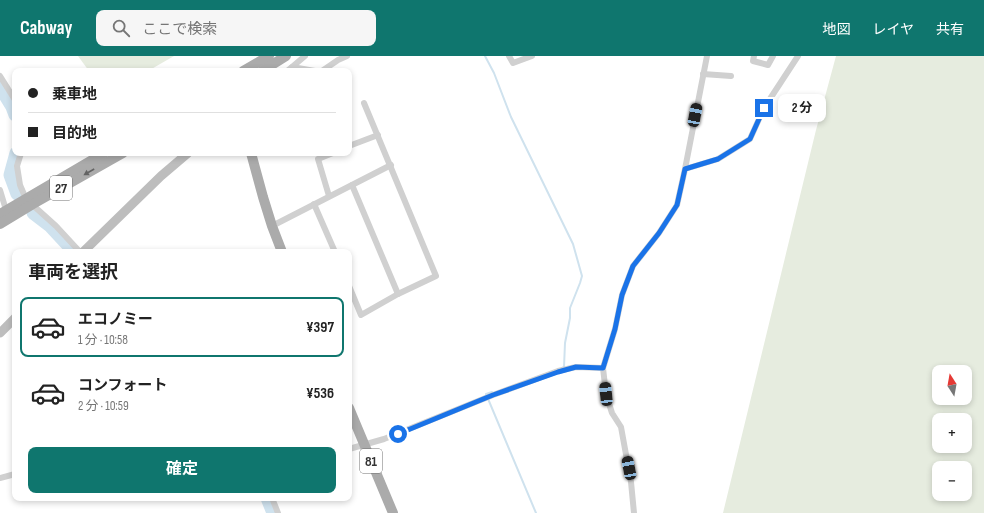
<!DOCTYPE html>
<html lang="ja">
<head>
<meta charset="utf-8">
<style>
  body { margin:0; font-family:"Sofia Sans Condensed","Noto Sans JP",sans-serif; background:#f6f6f6; color:#222; height:100vh; display:flex; flex-direction:column; font-size:15px; white-space:nowrap }
  * { box-sizing:border-box; margin:0 }
  p { font-size:13px; color:#767676 }
  .icon { flex:none; width:22px; height:22px; fill:none; stroke:currentColor; stroke-width:2; stroke-linecap:round; stroke-linejoin:round }
  .map { position:relative; flex:1; overflow:hidden }
  .panel { position:absolute; left:12px; top:193px; width:340px; height:252px; display:flex; flex-direction:column; background:#fff; border-radius:8px; box-shadow:0 2px 6px #0003 }
  .panel>* { flex:none }
  .hud { position:absolute; left:12px; top:12px; width:340px; height:88px; border-radius:8px; box-shadow:0 2px 6px #0003; display:grid; align-content:center; height:88px; padding:0 16px; background:#fff }
  .needle { width:26px; rotate:349deg }
  .fabs { position:absolute; left:932px; top:309px; display:grid; gap:8px }
  .fabs a { display:grid; place-items:center; width:40px; height:40px; border-radius:8px; background:#fff; box-shadow:0 2px 6px #0003; font-size:20px }
  .end { position:absolute; width:18px; height:18px; margin:-9px; border:5px solid #1a73e8; background:#fff; box-shadow:0 0 0 2px #fff }
  .from { border-radius:50% }
  .bubble { position:absolute; height:28px; border-radius:8px; background:#fff; box-shadow:0 2px 6px #0003; font-size:13px; font-weight:700; line-height:28px; text-align:center }
  .car { position:absolute; width:12px; height:24px; margin:-12px -6px; border-radius:5px; box-shadow:0 0 3px 1px #0007; background:linear-gradient(#222 24%,#8ab4d8 0 40%,#222 0 76%,#8ab4d8 0 86%,#222 0) }
  .hud b { display:flex; align-items:center; gap:14px; height:38px; font-size:15px }
  .hud b+b { border-top:1px solid #e0e0e0 }
  .hud i { width:10px; height:10px; background:#222 }
  ul { padding:0; list-style:none }
  li { display:flex; align-items:center; gap:12px; height:60px; margin:0 8px 6px; padding:0 8px; border:2px solid transparent; border-radius:8px }
  li div { flex:1 }
  li b { display:block; font-size:15px }
  li em { font-style:normal; font-weight:700 }
  li.on { border-color:#0f766e }
  li>.icon { width:36px; height:36px; stroke-width:1.5 }
  h2 { padding:0 16px; font-size:18px; line-height:48px }
  .cta { display:flex; gap:8px; margin-top:auto; padding:8px 16px }
  .cta a { flex:1; height:46px; border-radius:8px; background:#0f766e; color:#fff; font-size:16px; font-weight:700; line-height:46px; text-align:center }
  header { display:flex; align-items:center; gap:24px; box-sizing:border-box; height:56px; padding:0 20px; background:#0f766e; color:#fff }
  header strong { font-size:19px }
  nav { display:flex; gap:22px; margin-inline-start:auto; font-size:14px }
  .search { width:280px; height:36px; background:#f6f6f6; display:flex; align-items:center; gap:10px; box-sizing:border-box; padding:0 14px; border-radius:8px; color:#767676; font-size:15px }
  .map>svg:first-child { display:block }
  .green { fill:#e6ecdf; fill-rule:evenodd }
  .lines { fill:none; stroke-linecap:round; stroke-linejoin:round }
  .stream { stroke:#cfe2ee; stroke-width:2 }
  .river { stroke:#cfe2ee; stroke-width:13 }
  .street { stroke:#d0d0d0; stroke-width:6 }
  .secondary { stroke:#bdbdbd; stroke-width:9 }
  .primary { stroke:#ababab; stroke-width:10 }
  .oneway { fill:#636363 }
  .route { stroke:#1a73e8; stroke-width:5 }
  .labels { text-anchor:middle; stroke-width:4; stroke-linejoin:round; paint-order:stroke }
  .shield { fill:#fff; stroke:#707070; stroke-width:1 }
  .shield-label { font-size:14px; font-weight:bold; fill:#333 }
</style>
</head>
<body>
<header>
<strong>Cabway</strong>
<div class="search"><svg class="icon" aria-label="search" viewBox="0 0 24 24"><circle cx="10" cy="10" r="6"/><path d="M15 15l6 6"/></svg>ここで検索</div>
<nav><a>地図</a><a>レイヤ</a><a>共有</a></nav>
</header>
<div class="map">
<svg width="984" height="457" viewBox="0 0 984 457">
  <rect width="100%" height="100%" fill="#fff"/>
  <g class="green">
    <polygon points="78,0 174,0 148,15 89,15"/>
    <path d="M836 0H984V457H723L816 74ZM939 316H965V342H939ZM939 364H965V390H939ZM939 412H965V438H939Z"/>
  </g>
  <g class="lines">
    <g class="stream">
      <polyline points="485,0 494,17 511,61 573,188 582,220 580,227 570,252 570,262 565,287 564,311 562,312"/>
      <polyline points="492,336 486,338 536,457"/>
    </g>
    <g class="river">
      <polyline points="0,31 12,51 15,59"/>
      <polyline points="16,97 10,119 17,138"/>
      <polyline points="33,157 50,170 74,196"/>
      <polyline points="267,442 273,457"/>
    </g>
    <g class="street">
      <polyline points="509,0 513,7 532,0"/>
      <polyline points="754,0 753,5 768,9 773,0"/>
      <polyline points="292,11 305,0"/>
      <polyline points="287,15 292,11 315,15"/>
      <polyline points="322,15 338,4 347,0"/>
      <polyline points="703,18 731,20"/>
      <polyline points="0,20 15,44"/>
      <polyline points="349,90 378,79"/>
      <polyline points="21,97 17,110 20,129 26,143 56,170 80,196"/>
      <polyline points="685,113 718,103 750,83 764,52 798,0"/>
      <polyline points="352,129 398,238"/>
      <polyline points="0,134 6,154"/>
      <polyline points="329,140 318,103 333,97"/>
      <polyline points="314,148 335,196"/>
      <polyline points="272,170 391,109"/>
      <polyline points="349,230 361,259 398,238 436,220 364,47"/>
      <polyline points="349,393 384,383 493,339 558,315 576,311 603,312"/>
      <polyline points="0,422 15,418"/>
      <polyline points="272,442 278,457"/>
      <polyline points="634,457 631,426 621,371 612,357 606,338 603,312 615,273 622,239 633,210 659,177 677,149 685,113 707,0"/>
    </g>
    <g class="secondary">
      <polyline points="83,196 161,120 188,97"/>
      <polyline points="0,277 15,262"/>
    </g>
    <g class="primary">
      <polyline points="243,15 269,0"/>
      <polyline points="262,15 286,0"/>
      <polyline points="251,97 263,141 272,170 282,196"/>
      <polyline points="0,158 104,97"/>
      <polyline points="0,168 33,148 123,97"/>
      <polyline points="349,352 393,457"/>
    </g>
  </g>
  <defs><path id="oneway-solid" d="M-6-.8H1V-3.2L6.5 0L1 3.2V.8H-6Z"/></defs>
  <use class="oneway" href="#oneway-solid" transform="translate(89 116) rotate(150)"/>
  <g class="lines">
    <polyline class="route" points="398,378 493,339 558,316 576,311 603,312 615,273 622,239 633,210 659,177 677,149 685,113 718,103 750,83 764,52"/>
  </g>
  <g class="labels">
    <g class="shield">
      <rect x="50" y="120" width="22" height="24" rx="3"/>
      <rect x="360" y="393" width="22" height="24" rx="3"/>
    </g>
    <g class="shield-label">
      <text x="61" y="137">27</text>
      <text x="371" y="410">81</text>
    </g>
  </g>
</svg>
<div class="fabs">
<a><svg class="needle" viewBox="-14 -14 28 28"><path d="M0-13l5 13h-10z" fill="#e53935"/><path d="M0 13l5-13h-10z" fill="#767676"/></svg></a>
<a>+</a>
<a>−</a>
</div>
<i class="end from" style="left:398px;top:378px"></i>
<i class="end" style="left:764px;top:52px"></i>
<div class="bubble" style="left:778px;top:38px;width:48px">2 分</div>
<i class="car" style="left:695px;top:59px;rotate:11deg"></i>
<i class="car" style="left:606px;top:338px;rotate:354deg"></i>
<i class="car" style="left:629px;top:412px;rotate:349deg"></i>
<div class="hud">
<b><i class="from"></i>乗車地</b>
<b><i></i>目的地</b>
</div>
<section class="panel">
<h2>車両を選択</h2>
<ul>
<li class="on"><svg class="icon" aria-label="car" viewBox="0 0 24 24"><path d="M5 17H2v-5l4-1 3-4h7l3 4 3 1v5h-3M9 17h6M6 11h13"/><circle cx="7" cy="17" r="2"/><circle cx="17" cy="17" r="2"/></svg><div><b>エコノミー</b><p>1 分 · 10:58</p></div><em>¥397</em></li>
<li><svg class="icon" aria-label="car" viewBox="0 0 24 24"><path d="M5 17H2v-5l4-1 3-4h7l3 4 3 1v5h-3M9 17h6M6 11h13"/><circle cx="7" cy="17" r="2"/><circle cx="17" cy="17" r="2"/></svg><div><b>コンフォート</b><p>2 分 · 10:59</p></div><em>¥536</em></li>
</ul>
<div class="cta"><a>確定</a></div>
</section>
</div>
</body>
</html>
